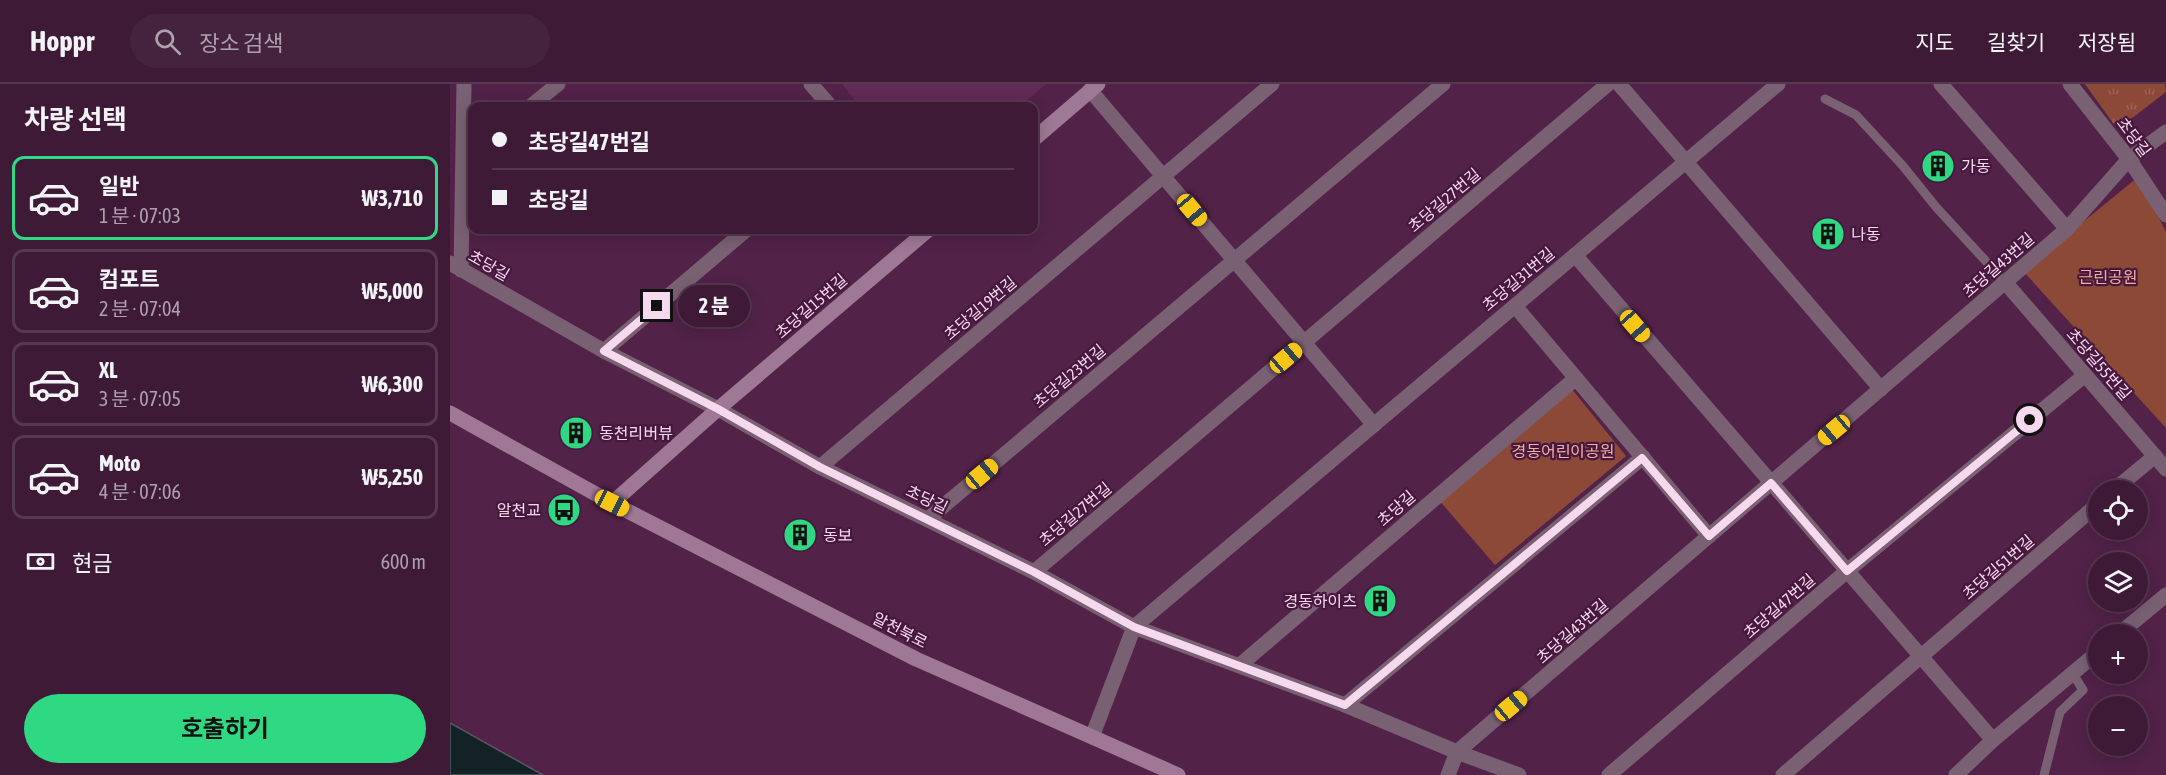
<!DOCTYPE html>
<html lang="ko">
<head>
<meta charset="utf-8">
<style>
  body { margin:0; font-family:"Asap Condensed","Noto Sans KR",sans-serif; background:#45233f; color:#f1f3f6; height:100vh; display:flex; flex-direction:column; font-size:22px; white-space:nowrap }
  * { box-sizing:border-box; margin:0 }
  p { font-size:20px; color:#ada1ad }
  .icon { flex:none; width:33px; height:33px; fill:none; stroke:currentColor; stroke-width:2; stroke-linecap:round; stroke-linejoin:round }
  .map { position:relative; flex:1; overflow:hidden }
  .drawer { display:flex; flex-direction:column; background:#3e1a37; width:450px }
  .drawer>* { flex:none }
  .banner { position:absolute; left:18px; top:18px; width:570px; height:132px; border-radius:12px; box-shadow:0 3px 15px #0003,0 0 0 2px #573852; display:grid; align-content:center; height:132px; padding:0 24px; background:#3e1a37 }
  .tools { position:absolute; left:1638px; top:396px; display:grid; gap:12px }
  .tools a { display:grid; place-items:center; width:60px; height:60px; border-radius:50%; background:#3e1a37; box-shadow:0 3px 15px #0003,0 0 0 2px #573852; font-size:30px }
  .end { position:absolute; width:27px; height:27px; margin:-14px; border:8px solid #f7d9ef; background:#111; box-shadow:0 0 0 3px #111 }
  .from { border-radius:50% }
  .bubble { position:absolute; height:42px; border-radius:21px; background:#3e1a37; box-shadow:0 3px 15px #0003,0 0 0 2px #573852; font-size:20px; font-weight:700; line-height:42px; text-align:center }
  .car { position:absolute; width:18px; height:36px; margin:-18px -9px; border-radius:8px; box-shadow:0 0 4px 2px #0007; background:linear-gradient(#f5c518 24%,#345 0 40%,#f5c518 0 76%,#345 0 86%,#f5c518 0) }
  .banner b { display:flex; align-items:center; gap:21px; height:57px; font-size:22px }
  .banner b+b { border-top:2px solid #573852 }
  .banner i { width:15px; height:15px; background:#f1f3f6 }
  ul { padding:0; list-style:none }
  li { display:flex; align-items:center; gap:18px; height:84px; margin:0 12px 9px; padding:0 12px; border:3px solid #573852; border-radius:12px }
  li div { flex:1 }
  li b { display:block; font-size:22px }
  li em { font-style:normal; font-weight:700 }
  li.current { border-color:#2fd883 }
  li>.icon { width:54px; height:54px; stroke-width:1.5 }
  h2 { padding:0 24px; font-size:27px; line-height:72px }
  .pay { display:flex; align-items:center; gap:15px; height:66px; padding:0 24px; font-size:22px }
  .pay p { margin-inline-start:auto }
  .primary-button { display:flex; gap:12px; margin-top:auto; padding:12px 24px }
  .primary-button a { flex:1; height:69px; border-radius:36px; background:#2fd883; color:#111; font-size:24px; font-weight:700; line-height:69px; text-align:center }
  header { display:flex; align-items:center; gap:36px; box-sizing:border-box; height:84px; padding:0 30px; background:#3e1a37; border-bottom:2px solid #573852 }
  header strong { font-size:28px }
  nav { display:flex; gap:33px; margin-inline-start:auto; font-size:21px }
  .search { width:420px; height:54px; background:#45233f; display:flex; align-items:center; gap:15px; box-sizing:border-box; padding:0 21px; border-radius:33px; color:#ada1ad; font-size:22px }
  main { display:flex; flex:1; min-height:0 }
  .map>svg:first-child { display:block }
  .built { fill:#602b56 }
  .grass { fill:url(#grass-tufts) }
  .park { fill:#8d4938 }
  .water { fill:#122226; stroke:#575962; stroke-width:1.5 }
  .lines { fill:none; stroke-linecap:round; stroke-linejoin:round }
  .lane { stroke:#796173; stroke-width:9 }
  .street { stroke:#796173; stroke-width:15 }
  .secondary { stroke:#9e7895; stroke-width:15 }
  .route { stroke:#f7d9ef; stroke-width:8 }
  .labels { text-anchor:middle; stroke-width:4.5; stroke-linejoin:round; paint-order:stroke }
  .street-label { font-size:16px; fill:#f7d9ef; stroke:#46183e }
  .poi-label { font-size:16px; fill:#f7d9ef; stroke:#46183e; text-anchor:start }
  .park-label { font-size:16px; fill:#f4ae9c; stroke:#46183e }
</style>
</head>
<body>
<header>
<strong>Hoppr</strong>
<div class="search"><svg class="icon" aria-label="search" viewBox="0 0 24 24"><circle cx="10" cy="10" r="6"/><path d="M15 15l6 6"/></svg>장소 검색</div>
<nav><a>지도</a><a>길찾기</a><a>저장됨</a></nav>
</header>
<main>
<section class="drawer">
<h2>차량 선택</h2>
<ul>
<li class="current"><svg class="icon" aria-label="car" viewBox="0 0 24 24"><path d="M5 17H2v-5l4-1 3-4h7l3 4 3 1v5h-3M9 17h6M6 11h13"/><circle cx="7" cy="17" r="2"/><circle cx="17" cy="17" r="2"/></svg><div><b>일반</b><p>1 분 · 07:03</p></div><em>₩3,710</em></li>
<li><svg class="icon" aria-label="car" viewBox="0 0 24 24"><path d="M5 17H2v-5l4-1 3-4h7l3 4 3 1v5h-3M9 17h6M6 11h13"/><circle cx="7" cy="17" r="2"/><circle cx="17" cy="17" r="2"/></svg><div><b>컴포트</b><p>2 분 · 07:04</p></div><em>₩5,000</em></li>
<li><svg class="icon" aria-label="car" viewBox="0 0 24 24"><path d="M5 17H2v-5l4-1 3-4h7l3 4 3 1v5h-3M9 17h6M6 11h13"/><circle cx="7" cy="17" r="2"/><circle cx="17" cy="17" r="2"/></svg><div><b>XL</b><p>3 분 · 07:05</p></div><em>₩6,300</em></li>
<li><svg class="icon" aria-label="car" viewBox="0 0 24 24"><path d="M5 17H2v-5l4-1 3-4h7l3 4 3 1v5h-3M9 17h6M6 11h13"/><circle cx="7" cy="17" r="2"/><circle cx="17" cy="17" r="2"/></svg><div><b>Moto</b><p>4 분 · 07:06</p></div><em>₩5,250</em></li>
</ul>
<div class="pay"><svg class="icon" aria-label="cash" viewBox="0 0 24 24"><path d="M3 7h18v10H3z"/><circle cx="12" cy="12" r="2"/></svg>현금<p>600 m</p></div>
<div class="primary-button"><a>호출하기</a></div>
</section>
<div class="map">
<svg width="1716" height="691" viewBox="0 0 1716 691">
  <defs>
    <pattern id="grass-tufts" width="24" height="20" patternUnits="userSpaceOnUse" patternTransform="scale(1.5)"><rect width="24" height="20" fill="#8d4938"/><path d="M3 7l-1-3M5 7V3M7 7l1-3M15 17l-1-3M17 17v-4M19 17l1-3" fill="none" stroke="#9e6355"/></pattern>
  </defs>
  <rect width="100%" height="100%" fill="#522249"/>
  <polygon class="built" points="392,0 596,0 570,22 409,22"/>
  <polygon class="grass" points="1635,0 1715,0 1716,8 1673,41 1663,39"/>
  <g class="park">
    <polygon points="1688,93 1716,148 1716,344 1573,187"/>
    <polygon points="1121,304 1176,372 1045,481 988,415"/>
  </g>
  <polygon class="water" points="0,639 93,691 0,691"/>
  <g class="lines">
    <g class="lane">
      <polyline points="1375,15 1406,31 1453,82 1486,123 1555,198"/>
      <polyline points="1594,691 1610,628 1633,606 1623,590"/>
    </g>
    <g class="street">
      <polyline points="361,0 380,22"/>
      <polyline points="1169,0 1431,305"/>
      <polyline points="1491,0 1617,145"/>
      <polyline points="1620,0 1679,75 1716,131"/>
      <polyline points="640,6 924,341"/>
      <polyline points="81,22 108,0"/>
      <polyline points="1125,171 1543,656"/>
      <polyline points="0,179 154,267 268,325 370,383 584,488 684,543 895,621 1007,668 1069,691"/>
      <polyline points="11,186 14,0"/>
      <polyline points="1555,198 1716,385"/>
      <polyline points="1065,222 1259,452"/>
      <polyline points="154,267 296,146"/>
      <polyline points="370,383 822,0"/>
      <polyline points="1664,406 1705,372"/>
      <polyline points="478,435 993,0"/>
      <polyline points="584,488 1158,0"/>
      <polyline points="1669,550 1716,511"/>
      <polyline points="790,581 1126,294"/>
      <polyline points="895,621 1193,373"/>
      <polyline points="642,653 684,543 1328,0"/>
      <polyline points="998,691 1007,668 1617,145 1679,75 1716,48"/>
      <polyline points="1159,691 1397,487 1635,291"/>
      <polyline points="1333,691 1648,420"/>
      <polyline points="1506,691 1543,656 1648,568"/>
    </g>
    <g class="secondary">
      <polyline points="584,55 648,0"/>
      <polyline points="0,329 162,419 466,575 728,691"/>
      <polyline points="162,419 268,325 478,146"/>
    </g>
  </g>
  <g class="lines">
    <polyline class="route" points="207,222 154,267 268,325 370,383 584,488 684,543 895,621 1192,374 1259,452 1321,399 1397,487 1580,336"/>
  </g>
  <defs>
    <symbol id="building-disc" viewBox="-11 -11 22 22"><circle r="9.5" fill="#2fd883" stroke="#46183e"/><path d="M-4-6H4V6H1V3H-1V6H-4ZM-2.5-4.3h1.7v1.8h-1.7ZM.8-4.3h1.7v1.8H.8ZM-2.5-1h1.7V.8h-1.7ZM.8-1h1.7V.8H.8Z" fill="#111"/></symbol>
    <symbol id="bus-disc" viewBox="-11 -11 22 22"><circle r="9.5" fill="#2fd883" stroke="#46183e"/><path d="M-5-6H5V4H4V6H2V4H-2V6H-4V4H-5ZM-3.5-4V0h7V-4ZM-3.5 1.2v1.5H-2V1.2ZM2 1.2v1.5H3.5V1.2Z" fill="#111"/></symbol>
  </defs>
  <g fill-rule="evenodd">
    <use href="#building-disc" x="1469" y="63" width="38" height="38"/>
    <use href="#building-disc" x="1359" y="131" width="38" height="38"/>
    <use href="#building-disc" x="107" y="330" width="38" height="38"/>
    <use href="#bus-disc" x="95" y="407" width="38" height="38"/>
    <use href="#building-disc" x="331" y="432" width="38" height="38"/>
    <use href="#building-disc" x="911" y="498" width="38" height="38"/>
  </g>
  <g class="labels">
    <g class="street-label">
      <text transform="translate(1684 53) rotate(53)" y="6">초당길</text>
      <text transform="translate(994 116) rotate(-40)" y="6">초당길27번길</text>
      <text transform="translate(39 181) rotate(30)" y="6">초당길</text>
      <text transform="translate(1548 181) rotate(-41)" y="6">초당길43번길</text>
      <text transform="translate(1068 195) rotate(-40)" y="6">초당길31번길</text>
      <text transform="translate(361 222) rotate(-41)" y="6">초당길15번길</text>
      <text transform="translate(530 224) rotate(-40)" y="6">초당길19번길</text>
      <text transform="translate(1649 280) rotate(49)" y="6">초당길55번길</text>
      <text transform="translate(619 292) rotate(-40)" y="6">초당길23번길</text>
      <text transform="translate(477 415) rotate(26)" y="6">초당길</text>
      <text transform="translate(946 424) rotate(-41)" y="6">초당길</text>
      <text transform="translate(625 430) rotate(-40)" y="6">초당길27번길</text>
      <text transform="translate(1548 483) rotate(-41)" y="6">초당길51번길</text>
      <text transform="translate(1329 522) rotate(-41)" y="6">초당길47번길</text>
      <text transform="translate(450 546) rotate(27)" y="6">알천북로</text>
      <text transform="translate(1122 547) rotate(-41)" y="6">초당길43번길</text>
    </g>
    <g class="poi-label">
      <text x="1511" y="88">가동</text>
      <text x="1401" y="156">나동</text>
      <text x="149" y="355">동천리버뷰</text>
      <text x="91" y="432" text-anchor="end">알천교</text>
      <text x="373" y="457">동보</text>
      <text x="907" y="523" text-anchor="end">경동하이츠</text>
    </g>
    <g class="park-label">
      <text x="1658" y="199">근린공원</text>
      <text x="1113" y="373">경동어린이공원</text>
    </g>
  </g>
</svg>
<div class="tools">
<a><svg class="icon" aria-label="locate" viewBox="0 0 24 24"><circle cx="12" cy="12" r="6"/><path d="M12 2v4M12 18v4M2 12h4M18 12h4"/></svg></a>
<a><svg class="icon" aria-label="layers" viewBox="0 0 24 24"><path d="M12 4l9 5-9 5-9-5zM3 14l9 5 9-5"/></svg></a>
<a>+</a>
<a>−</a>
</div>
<i class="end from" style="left:1580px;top:336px"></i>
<i class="end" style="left:207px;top:222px"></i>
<div class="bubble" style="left:228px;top:201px;width:72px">2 분</div>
<i class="car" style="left:742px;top:126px;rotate:140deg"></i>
<i class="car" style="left:1185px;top:242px;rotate:139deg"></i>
<i class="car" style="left:836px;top:274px;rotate:50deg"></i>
<i class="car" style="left:1384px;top:346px;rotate:230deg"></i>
<i class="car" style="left:532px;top:390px;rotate:50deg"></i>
<i class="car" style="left:162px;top:419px;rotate:117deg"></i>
<i class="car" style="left:1061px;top:622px;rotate:50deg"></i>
<div class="banner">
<b><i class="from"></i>초당길47번길</b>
<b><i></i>초당길</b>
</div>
</div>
</main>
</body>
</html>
